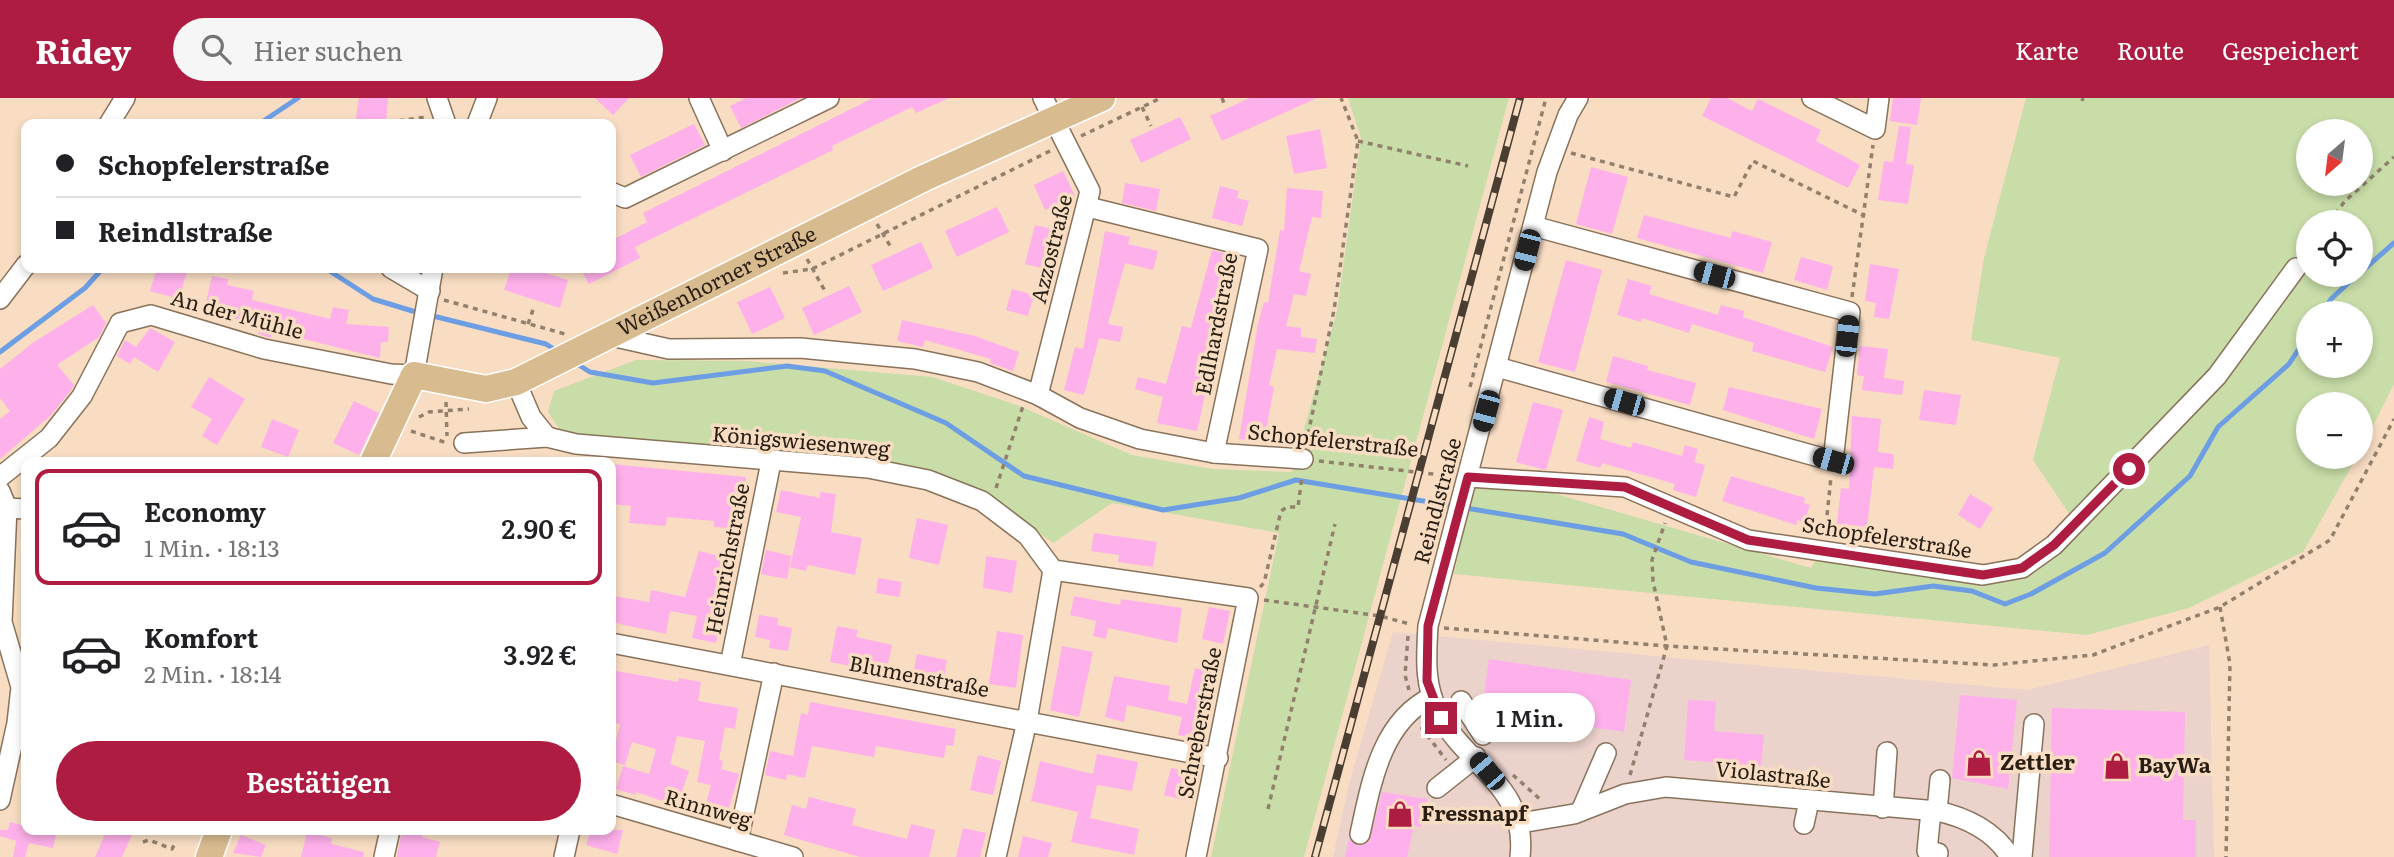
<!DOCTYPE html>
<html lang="de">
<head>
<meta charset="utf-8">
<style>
  body { margin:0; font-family:Literata,serif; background:#f6f6f6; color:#202124; height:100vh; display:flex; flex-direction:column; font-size:26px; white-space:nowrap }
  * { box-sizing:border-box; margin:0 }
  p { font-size:23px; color:#757577 }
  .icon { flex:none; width:38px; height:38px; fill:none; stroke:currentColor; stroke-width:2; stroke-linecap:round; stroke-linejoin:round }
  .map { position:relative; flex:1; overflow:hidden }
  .details { position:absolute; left:21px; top:359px; width:595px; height:378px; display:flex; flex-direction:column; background:#fff; border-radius:14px; box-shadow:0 4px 10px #0003 }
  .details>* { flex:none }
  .top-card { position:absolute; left:21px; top:21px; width:595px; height:154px; border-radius:14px; box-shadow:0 4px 10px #0003; display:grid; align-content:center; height:154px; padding:0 35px; background:#fff }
  .needle { width:46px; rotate:208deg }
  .controls { position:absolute; left:2296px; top:21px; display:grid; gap:14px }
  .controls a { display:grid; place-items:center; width:77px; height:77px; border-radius:50%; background:#fff; box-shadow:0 4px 10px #0003; font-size:35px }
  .end { position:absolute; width:32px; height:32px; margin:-16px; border:9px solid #af1c41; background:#fff; box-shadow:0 0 0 4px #fff }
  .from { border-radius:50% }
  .bubble { position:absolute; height:49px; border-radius:24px; background:#fff; box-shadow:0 4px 10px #0003; font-size:23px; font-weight:600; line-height:49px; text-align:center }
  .car { position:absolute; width:21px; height:42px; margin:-21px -10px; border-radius:9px; box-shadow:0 0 5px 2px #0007; background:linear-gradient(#222 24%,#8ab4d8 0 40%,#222 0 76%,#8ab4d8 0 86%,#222 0) }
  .top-card b { display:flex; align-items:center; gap:24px; height:66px; font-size:26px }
  .top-card b+b { border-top:2px solid #e0e0e0 }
  .top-card i { width:18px; height:18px; background:#202124 }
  ul { padding:12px 0 0; list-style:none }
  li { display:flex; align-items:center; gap:21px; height:116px; margin:0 14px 10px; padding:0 21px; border:4px solid transparent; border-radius:14px }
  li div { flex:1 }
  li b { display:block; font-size:26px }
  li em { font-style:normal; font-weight:600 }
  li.active { border-color:#af1c41 }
  li>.icon { width:63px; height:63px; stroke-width:1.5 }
  .primary-button { display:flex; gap:14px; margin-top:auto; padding:14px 35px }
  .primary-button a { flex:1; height:80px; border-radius:42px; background:#af1c41; color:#fff; font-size:28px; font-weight:600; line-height:80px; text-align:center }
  header { display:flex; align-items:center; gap:42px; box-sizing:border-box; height:98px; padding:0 35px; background:#af1c41; color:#fff }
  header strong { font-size:33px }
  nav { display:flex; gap:38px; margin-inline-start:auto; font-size:24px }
  .search { width:490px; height:63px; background:#f6f6f6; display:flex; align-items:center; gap:18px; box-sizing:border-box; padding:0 24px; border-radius:38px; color:#757577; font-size:26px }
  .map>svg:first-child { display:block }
  .commercial { fill:#ebd2cb }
  .green { fill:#c8dda8; fill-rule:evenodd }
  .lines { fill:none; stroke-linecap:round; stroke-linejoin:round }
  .stream { stroke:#6d9ee4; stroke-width:5 }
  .building { fill:#feb0ea }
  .minor-casing { stroke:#89725a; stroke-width:22 }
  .major-casing { stroke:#fff; stroke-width:29 }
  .path { stroke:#92806d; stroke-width:3.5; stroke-dasharray:5 5; stroke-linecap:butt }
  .minor { stroke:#fff; stroke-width:19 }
  .major { stroke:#d8bb8f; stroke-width:26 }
  .rail-casing { stroke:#4a3d31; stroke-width:8 }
  .rail { stroke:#f8ddc3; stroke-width:5; stroke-dasharray:16; stroke-linecap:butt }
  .route { stroke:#af1c41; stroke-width:9 }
  .labels { text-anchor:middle; stroke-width:7; stroke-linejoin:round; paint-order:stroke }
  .street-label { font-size:21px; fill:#281e14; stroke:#f8ddc3 }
  .poi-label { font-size:21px; font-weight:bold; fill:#281e14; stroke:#f8ddc3; text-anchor:start }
</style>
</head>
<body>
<header>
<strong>Ridey</strong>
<div class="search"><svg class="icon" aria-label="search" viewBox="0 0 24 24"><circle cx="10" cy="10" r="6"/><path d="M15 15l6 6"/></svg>Hier suchen</div>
<nav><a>Karte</a><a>Route</a><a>Gespeichert</a></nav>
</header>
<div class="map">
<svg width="2394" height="759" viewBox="0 0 2394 759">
  <rect width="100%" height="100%" fill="#f8ddc3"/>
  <polygon class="commercial" points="1393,534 2027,592 2209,547 2214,759 1333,759 1350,682"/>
  <g class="green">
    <polygon points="1348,0 1509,0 1304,759 1211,759 1279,435 1112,405 1053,445 979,391 910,367 562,335 548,314 554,293 636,262 748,263 932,279 1017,307 1132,357 1213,371 1292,374 1337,213 1361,40"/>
    <path d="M2026 0H2394V286L2361 352V306H2308V359H2357L2303 454 2189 510 2087 537 1454 476 1473 389 1546 393 1811 470 1828 443C1894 457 1952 471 2021 467L2072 420 2033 362 2060 260 1971 242 1984 160ZM2308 33H2361V86H2308ZM2308 124H2361V177H2308ZM2308 215H2361V268H2308Z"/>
  </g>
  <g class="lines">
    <g class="stream">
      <polyline points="259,26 298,0"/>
      <polyline points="325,170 373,201 419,215"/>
      <polyline points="2361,174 2394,145"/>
      <polyline points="2322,215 2331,201 2357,177"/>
      <polyline points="429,217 546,246 557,253"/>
      <polyline points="0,254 85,190 103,170"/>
      <polyline points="574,264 590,274 653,285 787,268 825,273 946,325 1024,378 1163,412 1239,400 1296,382 1623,436 1691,464 1816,490 1875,496 1933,488 1972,493 2005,506 2031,496 2105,455 2190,378 2218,329 2289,266 2308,237"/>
    </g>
  </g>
  <g class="building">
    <polygon points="359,0 388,0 386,26 355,26"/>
    <polygon points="595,0 629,0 613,17"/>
    <polygon points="746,0 801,0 741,30 730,8"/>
    <polygon points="873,0 949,0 916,15 912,9 832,48 833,52 635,149 640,160 589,186 580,170 611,170 611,143 647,124 643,115"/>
    <polygon points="1250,0 1317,0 1222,43 1210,18"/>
    <polygon points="1711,0 1727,0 1752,13 1758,1 1821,32 1816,43 1860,67 1848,90 1702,18"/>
    <polygon points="1893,0 1921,0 1917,27 1890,23"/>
    <polygon points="1180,19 1191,41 1141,65 1130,42"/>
    <polygon points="694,26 705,47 641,79 630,57"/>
    <polygon points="1899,28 1911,29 1906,66 1914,67 1908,106 1878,102 1884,63 1893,64"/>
    <polygon points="1320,31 1327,70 1294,76 1286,38"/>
    <polygon points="1591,69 1628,79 1612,136 1576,126"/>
    <polygon points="1063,73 1075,98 1045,112 1034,87"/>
    <polygon points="1125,85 1160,91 1156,113 1122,105"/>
    <polygon points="1220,88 1239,93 1237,100 1249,103 1242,128 1212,120"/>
    <polygon points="1287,90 1323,93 1321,120 1312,119 1299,173 1311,176 1306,198 1294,196 1286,228 1301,230 1301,239 1317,241 1315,255 1277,251 1269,287 1274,289 1264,344 1239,341 1258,226 1264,204 1268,205 1280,132 1284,133"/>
    <polygon points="997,109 1009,134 957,159 945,133"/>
    <polygon points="1644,117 1731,140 1732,133 1772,144 1763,175 1637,140"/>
    <polygon points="1035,127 1067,135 1063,149 1057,147 1050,172 1025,166"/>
    <polygon points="1105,133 1130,139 1128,146 1158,153 1153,172 1125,165 1108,226 1123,229 1120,244 1099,240 1084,297 1064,292 1075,249 1083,251"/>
    <polygon points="921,144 933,170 883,193 871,167"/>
    <polygon points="1212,152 1236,158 1197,333 1157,325 1163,299 1135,291 1138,279 1166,286 1182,228 1191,230"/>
    <polygon points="1801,159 1833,168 1827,192 1794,182"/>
    <polygon points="1566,162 1602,172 1575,274 1538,264"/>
    <polygon points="1870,166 1899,171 1889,221 1874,219 1876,205 1865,203"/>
    <polygon points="157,170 188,170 179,201 150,193"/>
    <polygon points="511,170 529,170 568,182 560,210 504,192"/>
    <polygon points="212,178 228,181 227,187 254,193 252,202 330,221 333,209 349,212 346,226 389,229 388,244 381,244 380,260 272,233 271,240 258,236 260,227 204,213"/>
    <polygon points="1628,181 1652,188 1649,196 1718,217 1721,207 1744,213 1743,219 1833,249 1825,274 1752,253 1754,245 1692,226 1689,235 1642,220 1641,224 1617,217"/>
    <polygon points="849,188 862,214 814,237 802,210"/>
    <polygon points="770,189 785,220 752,236 737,204"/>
    <polygon points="1012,191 1034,197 1028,218 1006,212"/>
    <polygon points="93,207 106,225 99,239 57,267 74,287 72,291 50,318 0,361 0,321 10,313 0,300 0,271 34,244"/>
    <polygon points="902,222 975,238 1019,254 1013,273 990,265 991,261 925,242 923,249 897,243"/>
    <polygon points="150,230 175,244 158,274 134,259 130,266 117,258 125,242 136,249"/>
    <polygon points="1860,248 1888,251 1884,280 1904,283 1902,297 1862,292 1864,278 1857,277"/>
    <polygon points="1613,258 1648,268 1647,272 1696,285 1690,307 1606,284"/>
    <polygon points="209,279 245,301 217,347 202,338 212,321 191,309"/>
    <polygon points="1729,289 1822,311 1814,341 1723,312"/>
    <polygon points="1924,292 1961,297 1956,327 1919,322"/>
    <polygon points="354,303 379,315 359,357 333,345"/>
    <polygon points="1533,304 1563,312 1546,372 1516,364"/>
    <polygon points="1852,318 1881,321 1878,354 1894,356 1893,371 1874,369 1867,429 1837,426 1841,390 1849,391"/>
    <polygon points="1589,319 1604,324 1600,341 1631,350 1633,344 1682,358 1685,347 1698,351 1694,364 1705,367 1696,399 1673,392 1675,386 1602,365 1600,370 1576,363"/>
    <polygon points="272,321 299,332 288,359 261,349"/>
    <polygon points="611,366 746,379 743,424 731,423 730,430 714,429 714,423 667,419 666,428 629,425 631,408 611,406"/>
    <polygon points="1731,378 1805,400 1804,405 1810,407 1804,425 1798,422 1796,427 1722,403"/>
    <polygon points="781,392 820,400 820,394 836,396 831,434 862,440 855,477 808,467 806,473 790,469 801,419 776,414"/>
    <polygon points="1970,396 1993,410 1980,431 1958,417"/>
    <polygon points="917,420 948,427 939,467 909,460"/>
    <polygon points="1094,435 1157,444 1153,469 1118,464 1119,457 1091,453"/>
    <polygon points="766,452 791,458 787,481 761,476"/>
    <polygon points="699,453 732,461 716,545 692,540 697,518 670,513 666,536 611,524 614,498 649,504 651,492 685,499"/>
    <polygon points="986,458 1017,463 1012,495 983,490"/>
    <polygon points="878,480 902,484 899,499 876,495"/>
    <polygon points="1074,498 1120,507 1121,501 1182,510 1177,545 1108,530 1106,541 1093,538 1096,523 1070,517"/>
    <polygon points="1209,509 1230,513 1223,546 1202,541"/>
    <polygon points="759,517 778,520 777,527 792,530 788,553 769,550 770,542 755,539"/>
    <polygon points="837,528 858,532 856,539 892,547 886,575 830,564"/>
    <polygon points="997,533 1023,537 1016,590 989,586"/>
    <polygon points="1062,548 1093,554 1079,619 1050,612"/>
    <polygon points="917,556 947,562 943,587 912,582"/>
    <polygon points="1489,561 1631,582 1624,634 1482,613"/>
    <polygon points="1195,570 1216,575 1204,642 1178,637 1182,619 1127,607 1124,624 1105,619 1114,578 1170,588 1168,602 1187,606"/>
    <polygon points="611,572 678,584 679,580 701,584 698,603 738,610 735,631 725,629 719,662 723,663 721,671 739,676 725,723 703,717 711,687 697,684 705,643 677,638 670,666 689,673 677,708 636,694 636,697 616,691 623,668 649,676 656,651 632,644 625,667 611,663 620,626 611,624"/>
    <polygon points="1960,597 2017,602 2008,691 1952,680"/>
    <polygon points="1688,602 1716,603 1714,633 1764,637 1761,668 1684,662"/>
    <polygon points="810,604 956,631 953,648 946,647 944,660 876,648 874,659 812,648 805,680 787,676 786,682 765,677 770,653 793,658 801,615 808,617"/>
    <polygon points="2052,610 2185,614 2183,722 2196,722 2196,759 2049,759"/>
    <polygon points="1097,656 1138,664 1132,693 1097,687 1090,720 1139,731 1134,757 1071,744 1078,714 1031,703 1040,663 1093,676"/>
    <polygon points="978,657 1001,663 993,697 970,692"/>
    <polygon points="1171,670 1194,675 1187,703 1164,697"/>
    <polygon points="1382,694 1427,701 1421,729 1414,728 1407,759 1345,759 1349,741 1358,748 1369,744"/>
    <polygon points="809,699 856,711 852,727 907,741 911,726 935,732 929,759 860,759 784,737 792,707 806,711"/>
    <polygon points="10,724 26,728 26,732 57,732 53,750 29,745 25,759 13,759 16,743 0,738 0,732 8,732"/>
    <polygon points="963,730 986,735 980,759 956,759"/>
    <polygon points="107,732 134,732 122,759 95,759"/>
    <polygon points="402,732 423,734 422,739 440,744 436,759 397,759"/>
    <polygon points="591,732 623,732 617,756 586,747"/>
    <polygon points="307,734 332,740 331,746 364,754 363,759 301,759"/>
    <polygon points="241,737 266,747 261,759 233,755"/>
    <polygon points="1023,738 1052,745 1048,759 1018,759"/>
  </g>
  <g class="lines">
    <defs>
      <g id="minor">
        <polyline points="437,0 446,26"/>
        <polyline points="699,0 723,53"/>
        <polyline points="1812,0 1875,31 1879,0"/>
        <polyline points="109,26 125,0"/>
        <polyline points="477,26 487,0"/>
        <polyline points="611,94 625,100 829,0"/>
        <polyline points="1088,109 1258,151 1214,355"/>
        <polyline points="391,170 430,193"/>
        <polyline points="0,201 26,167"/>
        <polyline points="611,238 669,251 800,250 915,261 978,274 1038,297 1080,320 1140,341 1214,355 1303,361"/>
        <polyline points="1497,269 1833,363 1850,214 1533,128"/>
        <polyline points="516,284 531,319 547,339"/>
        <polyline points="1038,297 1090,93 1043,0"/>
        <polyline points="464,345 547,339 576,346 868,370 928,382 982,403 1028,438 1053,472 1248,500 1196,759"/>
        <polyline points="0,379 49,340 82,298 120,225 151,217 264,251 391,276 414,277 433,170"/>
        <polyline points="1468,379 1625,389 1748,442 1983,477 2022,470 2054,447 2217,278 2296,170"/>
        <polyline points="0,393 7,410 2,524 21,589 17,625 0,702"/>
        <polyline points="7,410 26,411"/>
        <polyline points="611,545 1218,660"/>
        <polyline points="730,567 771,364"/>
        <polyline points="1461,603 1483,637"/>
        <polyline points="1437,690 1476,659"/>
        <polyline points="611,706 793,759"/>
        <polyline points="1883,710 1887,654"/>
        <polyline points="1581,713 1606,655"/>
        <polyline points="1931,713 1927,753 1938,755"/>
        <polyline points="1937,713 1940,682"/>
        <path d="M1520 725 1574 716 1625 696 1666 689 1937 713C1965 719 1995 733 2010 759"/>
        <polyline points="1804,726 1809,703"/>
        <path d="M1360 736C1371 686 1381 623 1432 599"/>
        <polyline points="738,743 774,575"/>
        <polyline points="384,759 390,732"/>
        <polyline points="564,759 570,732"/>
        <polyline points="996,759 1027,623 1053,472"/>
        <path d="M1520 759C1528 689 1469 670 1440 618 1424 589 1426 560 1428 528L1547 74 1568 17 1578 0"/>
        <polyline points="2022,759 2034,626"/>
      </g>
      <g id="major">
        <path id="s1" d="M373 364 414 277 486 291 516 284 924 80 1102 0"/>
        <polyline points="209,759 219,732"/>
      </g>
    </defs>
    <use href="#minor" class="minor-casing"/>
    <use href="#major" class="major-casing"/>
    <g class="path">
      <polyline points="1222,0 1225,8"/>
      <polyline points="2082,3 2083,0"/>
      <polyline points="1142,9 1151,28"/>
      <polyline points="389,24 427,19"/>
      <polyline points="1081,38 1161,0"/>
      <polyline points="1358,43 1468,68"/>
      <polyline points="1571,55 1734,99 1753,63 1865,118"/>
      <polyline points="2329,124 2345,103 2394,59"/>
      <polyline points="877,126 892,151"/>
      <polyline points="807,161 825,193"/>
      <polyline points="783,175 812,171 1052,52"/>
      <polyline points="1852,199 1873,47"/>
      <polyline points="444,202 565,236"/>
      <polyline points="528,226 534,209"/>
      <polyline points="1470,289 1546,0"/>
      <polyline points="446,304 447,338"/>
      <polyline points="419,319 429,314 469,311"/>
      <polyline points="411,333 447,345"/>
      <polyline points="1306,346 1334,212 1358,43 1341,0"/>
      <polyline points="1319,363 1451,378"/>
      <polyline points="996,390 1023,308"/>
      <polyline points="1825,437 1831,379"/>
      <polyline points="1260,489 1264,485 1281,413 1287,409 1298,409 1302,378"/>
      <polyline points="1264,502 1380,518 1410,526"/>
      <polyline points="2220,509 2230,566 2226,759"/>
      <polyline points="1444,530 1667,548 1994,567 2093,557 2220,509 2330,442 2394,321"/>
      <polyline points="1408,538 1405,577 1409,592"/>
      <polyline points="1421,629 1446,662"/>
      <polyline points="1513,677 1542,703"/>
      <polyline points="1630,677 1667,548 1653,483 1652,462 1665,425"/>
      <polyline points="1268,711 1335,426"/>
      <polyline points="143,744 149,742 172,751 176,743"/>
    </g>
    <use href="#minor" class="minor"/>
    <use href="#major" class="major"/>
    <defs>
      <polyline id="rail" points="1315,759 1520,0"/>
    </defs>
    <use href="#rail" class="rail-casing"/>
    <use href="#rail" class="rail"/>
  </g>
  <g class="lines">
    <polyline class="route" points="1441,620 1427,583 1428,528 1468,379 1625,389 1748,442 1983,477 2022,470 2054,447 2129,371"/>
  </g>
  <defs>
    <symbol id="shop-bare" viewBox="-9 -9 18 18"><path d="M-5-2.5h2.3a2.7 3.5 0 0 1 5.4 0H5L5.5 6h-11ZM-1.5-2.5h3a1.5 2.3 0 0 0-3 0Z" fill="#af1c41" stroke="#f8ddc3" stroke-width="2.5" paint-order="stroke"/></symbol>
  </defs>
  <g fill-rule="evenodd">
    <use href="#shop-bare" x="1960" y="646" width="38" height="38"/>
    <use href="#shop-bare" x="2098" y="649" width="38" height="38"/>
    <use href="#shop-bare" x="1381" y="697" width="38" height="38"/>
  </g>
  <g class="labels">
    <g class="street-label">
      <text transform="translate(1052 151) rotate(-76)" y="7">Azzostraße</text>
      <text dy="7" stroke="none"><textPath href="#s1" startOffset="425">Weißenhorner Straße</textPath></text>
      <text transform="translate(237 217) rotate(15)" y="7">An der Mühle</text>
      <text transform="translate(1217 226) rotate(-79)" y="7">Edlhardstraße</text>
      <text transform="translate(1333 343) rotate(6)" y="7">Schopfelerstraße</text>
      <text transform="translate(801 344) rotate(5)" y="7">Königswiesenweg</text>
      <text transform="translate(1438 403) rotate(-75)" y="7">Reindlstraße</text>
      <text transform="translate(1887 440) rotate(9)" y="7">Schopfelerstraße</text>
      <text transform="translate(728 461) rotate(-79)" y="7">Heinrichstraße</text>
      <text transform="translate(919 579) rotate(11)" y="7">Blumenstraße</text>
      <text transform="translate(1200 625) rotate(-79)" y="7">Schreberstraße</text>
      <text transform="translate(1773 677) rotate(6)" y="7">Violastraße</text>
      <text transform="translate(708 711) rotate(16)" y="7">Rinnweg</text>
    </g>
    <g class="poi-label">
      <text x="2000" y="672">Zettler</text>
      <text x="2138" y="675">BayWa</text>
      <text x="1421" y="723">Fressnapf</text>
    </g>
  </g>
</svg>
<div class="controls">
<a><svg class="needle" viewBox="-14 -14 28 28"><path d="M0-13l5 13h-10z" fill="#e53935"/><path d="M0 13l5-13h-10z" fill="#757577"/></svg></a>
<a><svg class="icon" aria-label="locate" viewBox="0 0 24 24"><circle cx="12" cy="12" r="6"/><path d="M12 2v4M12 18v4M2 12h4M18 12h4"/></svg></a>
<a>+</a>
<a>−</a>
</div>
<i class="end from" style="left:2129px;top:371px"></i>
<i class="end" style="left:1441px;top:620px"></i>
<div class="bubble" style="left:1465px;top:595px;width:130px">1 Min.</div>
<i class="car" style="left:1527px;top:152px;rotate:194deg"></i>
<i class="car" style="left:1714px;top:177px;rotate:285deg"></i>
<i class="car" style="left:1847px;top:238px;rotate:6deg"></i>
<i class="car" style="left:1624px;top:304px;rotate:286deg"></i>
<i class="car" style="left:1486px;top:313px;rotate:195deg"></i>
<i class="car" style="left:1833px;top:363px;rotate:286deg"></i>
<i class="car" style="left:1487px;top:673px;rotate:320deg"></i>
<div class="top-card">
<b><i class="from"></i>Schopfelerstraße</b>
<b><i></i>Reindlstraße</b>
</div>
<section class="details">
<ul>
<li class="active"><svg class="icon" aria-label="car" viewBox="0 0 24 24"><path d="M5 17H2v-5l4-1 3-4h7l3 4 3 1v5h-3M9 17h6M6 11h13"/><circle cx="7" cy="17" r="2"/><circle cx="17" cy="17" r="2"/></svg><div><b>Economy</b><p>1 Min. · 18:13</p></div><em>2.90 €</em></li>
<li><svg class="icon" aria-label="car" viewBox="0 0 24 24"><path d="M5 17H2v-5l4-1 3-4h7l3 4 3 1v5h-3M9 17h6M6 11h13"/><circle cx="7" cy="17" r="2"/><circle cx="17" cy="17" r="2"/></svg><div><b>Komfort</b><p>2 Min. · 18:14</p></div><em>3.92 €</em></li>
</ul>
<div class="primary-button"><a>Bestätigen</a></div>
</section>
</div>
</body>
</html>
